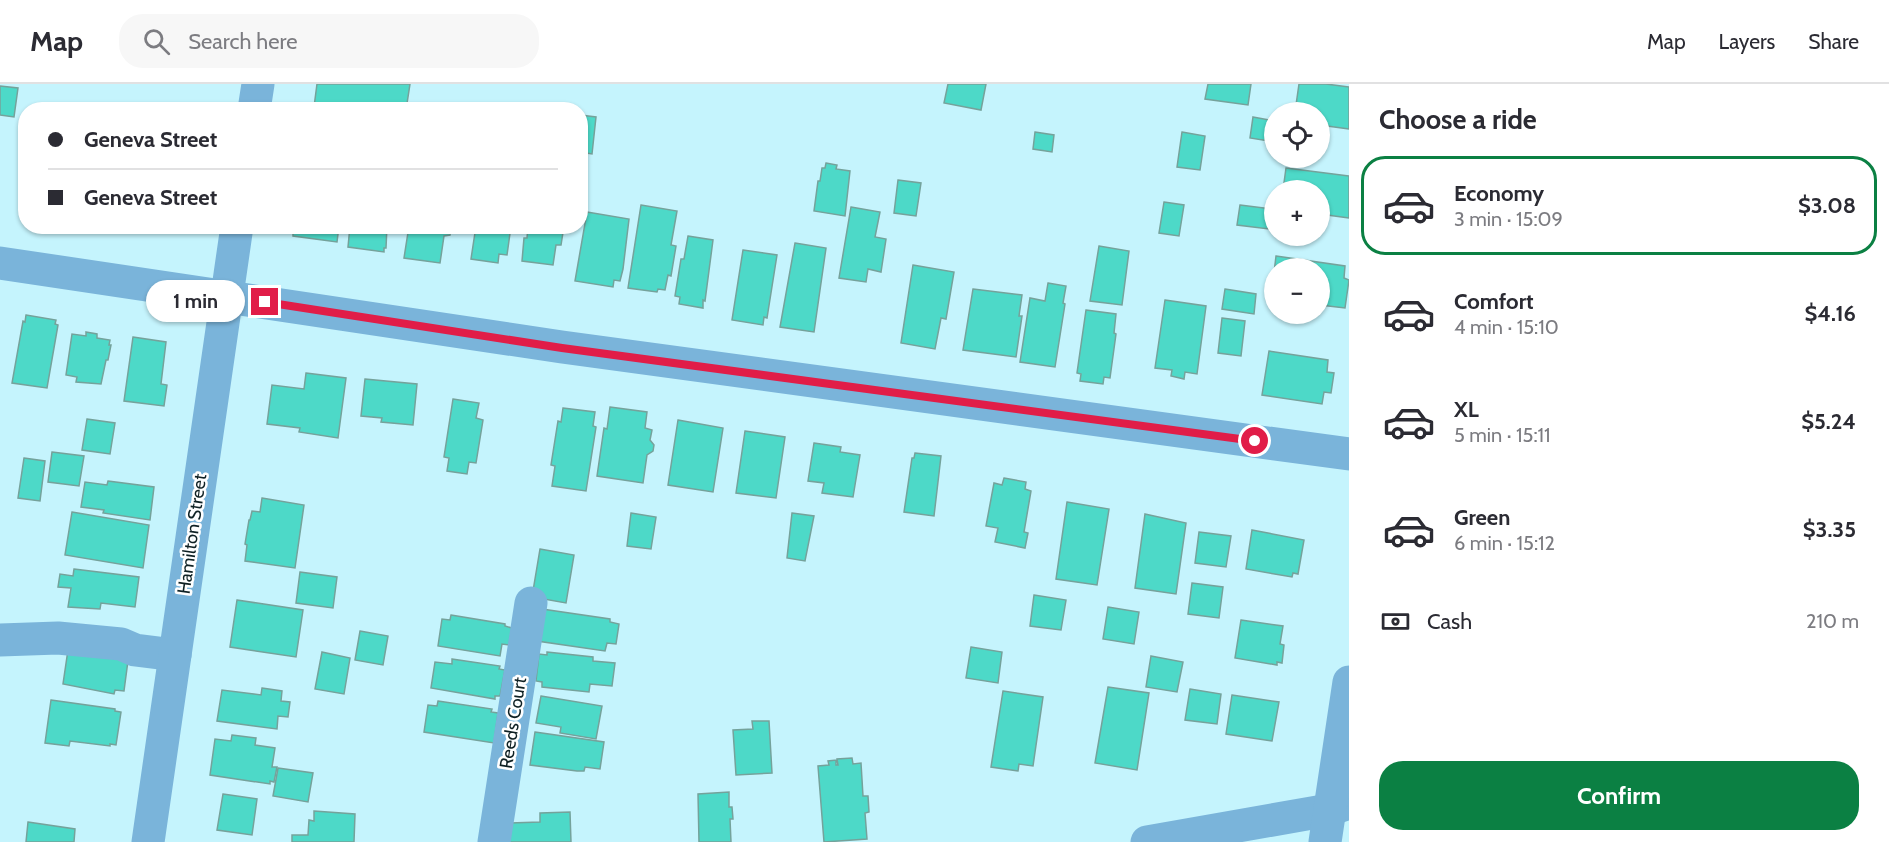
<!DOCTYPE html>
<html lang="en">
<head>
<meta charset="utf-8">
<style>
  body { margin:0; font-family:Cabin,sans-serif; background:#f7f7f7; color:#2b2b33; height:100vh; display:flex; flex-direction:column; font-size:22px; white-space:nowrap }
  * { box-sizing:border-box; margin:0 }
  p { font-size:20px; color:#7c7c81 }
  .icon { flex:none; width:33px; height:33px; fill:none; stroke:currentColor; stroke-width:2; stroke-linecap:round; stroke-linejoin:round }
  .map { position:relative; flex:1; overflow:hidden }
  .sheet { display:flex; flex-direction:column; background:#fff; width:540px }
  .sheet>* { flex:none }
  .banner { position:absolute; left:18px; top:18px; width:570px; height:132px; border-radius:24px; box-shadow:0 2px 4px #0004; display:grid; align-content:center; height:132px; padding:0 30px; background:#fff }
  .controls { position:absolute; left:1264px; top:18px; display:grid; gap:12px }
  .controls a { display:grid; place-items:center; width:66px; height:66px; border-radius:50%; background:#fff; box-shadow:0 2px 4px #0004; font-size:30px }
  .end { position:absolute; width:27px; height:27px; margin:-14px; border:8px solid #e11d48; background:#fff; box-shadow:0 0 0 3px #fff }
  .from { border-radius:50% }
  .bubble { position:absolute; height:42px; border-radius:21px; background:#fff; box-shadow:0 2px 4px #0004; font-size:20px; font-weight:700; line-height:42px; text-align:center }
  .banner b { display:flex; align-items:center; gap:21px; height:57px; font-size:22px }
  .banner b+b { border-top:2px solid #e1e1e2 }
  .banner i { width:15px; height:15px; background:#2b2b33 }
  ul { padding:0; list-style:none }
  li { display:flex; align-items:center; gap:18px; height:99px; margin:0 12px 9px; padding:0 18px; border:3px solid transparent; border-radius:24px }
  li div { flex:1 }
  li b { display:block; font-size:22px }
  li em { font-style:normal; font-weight:700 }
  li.selected { border-color:#0b8043 }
  li>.icon { width:54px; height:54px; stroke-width:1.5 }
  h2 { padding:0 30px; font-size:27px; line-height:72px }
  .pay { display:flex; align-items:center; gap:15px; height:66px; padding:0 30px; font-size:22px }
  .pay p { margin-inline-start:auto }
  .button { display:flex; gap:12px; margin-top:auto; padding:12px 30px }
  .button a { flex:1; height:69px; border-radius:24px; background:#0b8043; color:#fff; font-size:24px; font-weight:700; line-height:69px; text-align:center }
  header { display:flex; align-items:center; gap:36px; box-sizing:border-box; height:84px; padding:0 30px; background:#fff; border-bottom:2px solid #e1e1e2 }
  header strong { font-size:28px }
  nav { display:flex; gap:33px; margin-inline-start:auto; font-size:21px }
  .search { width:420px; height:54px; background:#f7f7f7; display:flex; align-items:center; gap:15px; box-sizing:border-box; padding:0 21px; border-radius:24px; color:#7c7c81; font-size:22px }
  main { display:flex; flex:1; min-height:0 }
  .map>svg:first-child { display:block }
  .building { fill:#4dd9c8; stroke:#75a29b; stroke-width:1.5 }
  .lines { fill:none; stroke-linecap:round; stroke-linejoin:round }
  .minor { stroke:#7ab4da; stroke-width:33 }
  .route { stroke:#e11d48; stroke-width:8 }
  .labels { text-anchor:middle; stroke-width:5; stroke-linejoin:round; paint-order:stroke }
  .street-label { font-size:18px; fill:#0f2124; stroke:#fff }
</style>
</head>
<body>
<header>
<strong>Map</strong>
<div class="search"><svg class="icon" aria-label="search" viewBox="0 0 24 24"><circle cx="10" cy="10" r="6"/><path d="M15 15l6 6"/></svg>Search here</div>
<nav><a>Map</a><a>Layers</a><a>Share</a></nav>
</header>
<main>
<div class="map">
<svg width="1349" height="758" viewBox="0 0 1349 758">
  <rect width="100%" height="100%" fill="#c5f4fd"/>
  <g class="building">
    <polygon points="317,0 410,0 406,26 330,26 314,23"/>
    <polygon points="948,0 986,0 981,26 944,19"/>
    <polygon points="1208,0 1251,0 1248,21 1205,15"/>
    <polygon points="1299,0 1326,0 1349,3 1349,45 1320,41 1320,28 1295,28"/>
    <polygon points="0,2 18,4 14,33 0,31"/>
    <polygon points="580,31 596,33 592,70 580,68"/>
    <polygon points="1253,33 1275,37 1275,58 1250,54"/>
    <polygon points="1035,48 1054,51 1052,68 1033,65"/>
    <polygon points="1182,48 1205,52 1200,86 1177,83"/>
    <polygon points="26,78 26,113 21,113"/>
    <polygon points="826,79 837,81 836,85 850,87 845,132 814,127 818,97 820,97 822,84 825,84"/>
    <polygon points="1286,84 1349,92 1349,134 1320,130 1320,106 1283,106"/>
    <polygon points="898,96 921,99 916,132 894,129"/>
    <polygon points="1164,118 1184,121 1179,152 1159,149"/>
    <polygon points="641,121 677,127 671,161 676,162 671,192 668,191 665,206 658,205 657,208 628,204"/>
    <polygon points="1240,121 1272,125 1269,145 1237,141"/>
    <polygon points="851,123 880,128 875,153 886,155 881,188 868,185 866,198 839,194"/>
    <polygon points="587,128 629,135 623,185 620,197 614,196 613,203 575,197"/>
    <polygon points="289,142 339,142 337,158 293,152 293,147 288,146"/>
    <polygon points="350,142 387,142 386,164 384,164 384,168 348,163"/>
    <polygon points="409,142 451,142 450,151 444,152 440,179 404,174"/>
    <polygon points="476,142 511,142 507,171 499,170 498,179 471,175"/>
    <polygon points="528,142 564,142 561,161 556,161 553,181 522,177 524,154 527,154"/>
    <polygon points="688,152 713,156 705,217 703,216 703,224 679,220 680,213 675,212 681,175 684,175"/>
    <polygon points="795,159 826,164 814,248 780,243"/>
    <polygon points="1099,162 1129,167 1122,221 1090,217"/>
    <polygon points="743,166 777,171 767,234 764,233 763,241 732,236"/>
    <polygon points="1276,172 1345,182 1344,194 1349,196 1345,224 1320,221 1320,184 1275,184 1275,214 1271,214"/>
    <polygon points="913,181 954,188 946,235 941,234 935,265 901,259"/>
    <polygon points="1048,199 1066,202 1063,219 1065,220 1055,283 1020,278 1030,214 1045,217"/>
    <polygon points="973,205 1022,211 1019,232 1022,232 1016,273 963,266"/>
    <polygon points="1225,205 1256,210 1254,230 1222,225"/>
    <polygon points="1165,216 1206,222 1197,290 1185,288 1184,295 1171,292 1172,286 1155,284"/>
    <polygon points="1086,226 1116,230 1114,249 1116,250 1110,294 1104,293 1103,300 1080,297 1081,290 1077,289"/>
    <polygon points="26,231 56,236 55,240 58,241 47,304 12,299 23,237 25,238"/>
    <polygon points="1222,234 1245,237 1241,272 1218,269"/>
    <polygon points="86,248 97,250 97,254 110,256 109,261 111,261 108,276 106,276 101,300 76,298 77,293 66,291 72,250 86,252"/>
    <polygon points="133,253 166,258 161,300 167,301 164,322 124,317"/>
    <polygon points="1269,267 1328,276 1327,288 1334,289 1331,309 1324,308 1322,320 1262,311"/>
    <polygon points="306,289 346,294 338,354 299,348 300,344 267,340 272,301 304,305"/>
    <polygon points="365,295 417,300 413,341 381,338 382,334 361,332"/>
    <polygon points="453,315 479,319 476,334 483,336 476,379 469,378 467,390 447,387 449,374 444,373"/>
    <polygon points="610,323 647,328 645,344 652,346 650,356 654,361 653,367 647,371 643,399 597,392 604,344 607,345"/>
    <polygon points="563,324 595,328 593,342 596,343 586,407 552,402 555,382 551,381 558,337 561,338"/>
    <polygon points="87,335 115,339 110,370 82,366"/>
    <polygon points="678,336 723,344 713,408 668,401"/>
    <polygon points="745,347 785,353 776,414 736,409"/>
    <polygon points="814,359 841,363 840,368 860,371 853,413 822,409 824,399 808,397"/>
    <polygon points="52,368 84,372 79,402 48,398"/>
    <polygon points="915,369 941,372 934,432 904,428 912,374 914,374"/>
    <polygon points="24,374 45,377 40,417 18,414"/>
    <polygon points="1004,394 1026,398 1025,405 1031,407 1024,448 1028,449 1025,464 995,458 998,444 986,442 994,399 1002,401"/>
    <polygon points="108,397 154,403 150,436 103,429 104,426 81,423 85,398 107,401"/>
    <polygon points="262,414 304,421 295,484 245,477 247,461 245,460 249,436 250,436 252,427 260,428"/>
    <polygon points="1067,418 1109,425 1097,501 1056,495"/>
    <polygon points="72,428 149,441 143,484 65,471"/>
    <polygon points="631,429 656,433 651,465 627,462"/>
    <polygon points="792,429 814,432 805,477 787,474"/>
    <polygon points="1145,430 1186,439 1176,510 1135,504"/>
    <polygon points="1252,446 1304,456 1298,490 1293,489 1292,493 1246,485"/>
    <polygon points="1199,448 1231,452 1226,483 1195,479"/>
    <polygon points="540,465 574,471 566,519 532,513"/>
    <polygon points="74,485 139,493 135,523 101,519 100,525 68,523 71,504 58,503 60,490 73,492"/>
    <polygon points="300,488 337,493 333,524 296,519"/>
    <polygon points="1192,499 1223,503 1219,534 1188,530"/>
    <polygon points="1034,511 1066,516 1061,546 1030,542"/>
    <polygon points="237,516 303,526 296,573 230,563"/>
    <polygon points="1108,523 1139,528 1134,560 1103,555"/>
    <polygon points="542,525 610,535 610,538 619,540 616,560 607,559 605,567 537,557"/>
    <polygon points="451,531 505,540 505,542 512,544 509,561 502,560 500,572 438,562 442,535 450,536"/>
    <polygon points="1241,536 1283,542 1280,560 1284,561 1282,579 1277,578 1277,581 1235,574"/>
    <polygon points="360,547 388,552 383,581 355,576"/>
    <polygon points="69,559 129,569 124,607 115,606 114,610 63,600"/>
    <polygon points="971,563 1002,568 998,599 966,594"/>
    <polygon points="322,568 350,574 344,610 315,605"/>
    <polygon points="547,568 593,573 593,577 615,579 612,602 590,600 589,608 542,603 542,598 536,597 539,570 547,571"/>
    <polygon points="1151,572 1183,578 1177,608 1146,603"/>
    <polygon points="452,575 500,582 499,585 505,586 500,612 495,612 495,615 431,604 435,578 452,580"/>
    <polygon points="1108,603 1149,609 1137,686 1095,679"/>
    <polygon points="262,604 282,607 281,617 290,618 288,633 278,632 277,645 217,637 222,606 261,611"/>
    <polygon points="1190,605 1221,610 1217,640 1185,636"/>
    <polygon points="1003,607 1043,613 1033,682 1019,680 1018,687 991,683"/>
    <polygon points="1232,611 1279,618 1272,657 1226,650"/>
    <polygon points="541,612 602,622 596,655 560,649 561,643 536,639"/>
    <polygon points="51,616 115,625 115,627 121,628 116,661 110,660 110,662 70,657 69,662 45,659"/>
    <polygon points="438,617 492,625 491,628 498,629 494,659 424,648 428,621 437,622"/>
    <polygon points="752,637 769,637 772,689 736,691 733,646 753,645"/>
    <polygon points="535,648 604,658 600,685 585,683 584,687 577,687 530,681"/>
    <polygon points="232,651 256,654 255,661 275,664 272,683 277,683 274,698 270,697 270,700 210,691 215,655 231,657"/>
    <polygon points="852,674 853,680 861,679 863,712 868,712 869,728 865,729 867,755 824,758 818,682 829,681 828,677 836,676 836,681 838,681 837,675"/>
    <polygon points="278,684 313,689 308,718 273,712"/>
    <polygon points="729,708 729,723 732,723 733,735 730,735 731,758 699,758 698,710"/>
    <polygon points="223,710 257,715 252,751 217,746"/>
    <polygon points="314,727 355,730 354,758 292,758 292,751 308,751 309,736 314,737"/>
    <polygon points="570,728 571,758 504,758 510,739 540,738 540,729"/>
    <polygon points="28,738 75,745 74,758 26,758"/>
  </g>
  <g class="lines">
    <g class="minor">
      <polyline points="254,26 258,0"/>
      <polyline points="0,179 562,263 1349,370"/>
      <polyline points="0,556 58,554 121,560 135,566 175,571"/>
      <polyline points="148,758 237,142"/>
      <polyline points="494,758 531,519"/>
      <polyline points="1147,758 1329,726 1349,719"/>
      <polyline points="1325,758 1349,598"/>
    </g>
  </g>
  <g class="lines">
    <polyline class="route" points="265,218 562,264 1255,357"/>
  </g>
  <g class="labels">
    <g class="street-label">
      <text transform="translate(192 450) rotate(-82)" y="6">Hamilton Street</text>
      <text transform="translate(513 639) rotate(-81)" y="6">Reeds Court</text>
    </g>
  </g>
</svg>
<div class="controls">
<a><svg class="icon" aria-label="locate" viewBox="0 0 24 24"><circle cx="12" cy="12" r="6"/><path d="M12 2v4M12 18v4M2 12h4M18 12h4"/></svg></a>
<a>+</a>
<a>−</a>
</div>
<i class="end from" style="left:1255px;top:357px"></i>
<i class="end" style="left:265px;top:218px"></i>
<div class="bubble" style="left:146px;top:196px;width:99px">1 min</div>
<div class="banner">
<b><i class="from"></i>Geneva Street</b>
<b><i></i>Geneva Street</b>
</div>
</div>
<section class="sheet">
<h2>Choose a ride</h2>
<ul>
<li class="selected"><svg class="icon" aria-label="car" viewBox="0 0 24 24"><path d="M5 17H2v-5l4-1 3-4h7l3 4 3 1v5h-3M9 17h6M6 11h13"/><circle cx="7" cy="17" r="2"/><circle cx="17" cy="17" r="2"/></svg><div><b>Economy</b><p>3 min · 15:09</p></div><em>$3.08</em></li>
<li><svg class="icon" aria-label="car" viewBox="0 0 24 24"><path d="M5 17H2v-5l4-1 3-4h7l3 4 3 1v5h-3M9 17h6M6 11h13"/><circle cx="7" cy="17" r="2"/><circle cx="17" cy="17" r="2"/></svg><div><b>Comfort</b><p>4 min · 15:10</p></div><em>$4.16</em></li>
<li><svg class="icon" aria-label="car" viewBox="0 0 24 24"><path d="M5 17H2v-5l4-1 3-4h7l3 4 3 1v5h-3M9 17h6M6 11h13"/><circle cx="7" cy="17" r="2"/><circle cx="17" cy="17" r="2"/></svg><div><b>XL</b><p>5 min · 15:11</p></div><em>$5.24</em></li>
<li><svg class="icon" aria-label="car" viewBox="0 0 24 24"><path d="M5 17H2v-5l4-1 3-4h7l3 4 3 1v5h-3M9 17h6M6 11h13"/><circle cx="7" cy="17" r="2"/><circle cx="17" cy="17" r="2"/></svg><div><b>Green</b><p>6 min · 15:12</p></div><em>$3.35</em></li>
</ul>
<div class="pay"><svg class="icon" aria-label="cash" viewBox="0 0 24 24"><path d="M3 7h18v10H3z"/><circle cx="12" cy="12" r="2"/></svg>Cash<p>210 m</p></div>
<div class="button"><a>Confirm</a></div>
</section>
</main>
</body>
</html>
